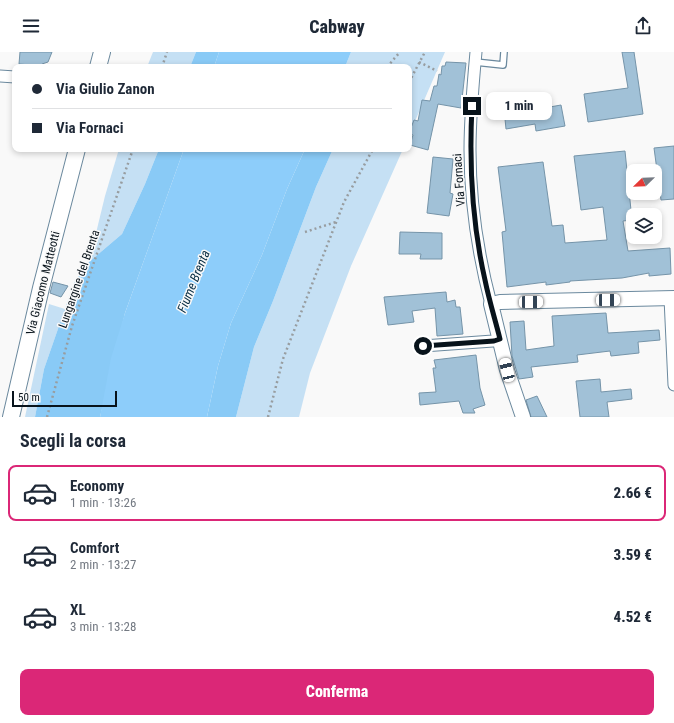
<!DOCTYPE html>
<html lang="it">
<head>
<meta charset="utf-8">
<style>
  body { margin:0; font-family:"Roboto Condensed",sans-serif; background:#f6f6f7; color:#1f2937; height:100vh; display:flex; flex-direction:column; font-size:15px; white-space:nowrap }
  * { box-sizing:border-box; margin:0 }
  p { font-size:13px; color:#747a83 }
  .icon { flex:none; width:22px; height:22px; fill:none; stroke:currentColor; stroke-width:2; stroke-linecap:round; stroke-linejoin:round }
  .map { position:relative; height:365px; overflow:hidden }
  .details { display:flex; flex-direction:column; background:#fff; flex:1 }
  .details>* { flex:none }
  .guide { position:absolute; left:12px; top:12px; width:400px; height:88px; border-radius:8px; box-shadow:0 2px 6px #0003; display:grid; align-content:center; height:88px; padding:0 20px; background:#fff }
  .needle { width:26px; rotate:247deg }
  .tools { position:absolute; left:626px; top:112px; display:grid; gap:8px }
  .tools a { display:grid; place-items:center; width:36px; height:36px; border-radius:8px; background:#fff; box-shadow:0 2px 6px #0003; font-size:20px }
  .scale { position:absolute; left:12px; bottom:10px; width:105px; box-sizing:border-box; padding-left:4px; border:2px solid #08131b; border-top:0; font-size:11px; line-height:14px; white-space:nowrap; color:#08131b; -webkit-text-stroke:3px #f9f9f9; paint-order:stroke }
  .end { position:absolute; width:18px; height:18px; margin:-9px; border:5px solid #08131b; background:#fff; box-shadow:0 0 0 2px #fff }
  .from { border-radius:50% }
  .bubble { position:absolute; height:28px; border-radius:8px; background:#fff; box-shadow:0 2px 6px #0003; font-size:13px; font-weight:800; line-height:28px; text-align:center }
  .car { position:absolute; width:12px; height:24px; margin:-12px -6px; border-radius:5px; box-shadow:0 0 3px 1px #0007; background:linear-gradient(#fff 24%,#345 0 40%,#fff 0 76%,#345 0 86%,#fff 0) }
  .guide b { display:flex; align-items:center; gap:14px; height:38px; font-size:15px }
  .guide b+b { border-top:1px solid #e0e1e3 }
  .guide i { width:10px; height:10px; background:#1f2937 }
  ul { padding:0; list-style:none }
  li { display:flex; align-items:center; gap:12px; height:56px; margin:0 8px 6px; padding:0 12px; border:2px solid transparent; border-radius:8px }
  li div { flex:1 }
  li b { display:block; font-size:15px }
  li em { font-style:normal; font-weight:800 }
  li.active { border-color:#db2777 }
  li>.icon { width:36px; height:36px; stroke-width:1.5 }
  h2 { padding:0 20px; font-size:18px; line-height:48px }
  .action { display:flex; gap:8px; margin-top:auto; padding:8px 20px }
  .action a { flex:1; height:46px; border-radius:8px; background:#db2777; color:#fff; font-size:16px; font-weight:800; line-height:46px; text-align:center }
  header { display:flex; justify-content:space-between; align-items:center; height:52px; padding:0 20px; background:#fff; font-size:18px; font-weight:800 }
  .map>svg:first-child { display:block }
  .green { fill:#c5e0f4 }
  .forest { fill:#89caf6 }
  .water { fill:#8dcdfa }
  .building { fill:#a1c1d7; stroke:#7594a9 }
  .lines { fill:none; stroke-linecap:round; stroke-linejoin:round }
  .service-casing { stroke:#6b899e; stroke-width:8 }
  .minor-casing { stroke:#6b899e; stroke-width:13 }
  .tertiary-casing { stroke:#6b899e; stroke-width:16 }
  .secondary-casing { stroke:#6b899e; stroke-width:18 }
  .path { stroke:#989da0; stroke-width:2.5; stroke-dasharray:2 3; stroke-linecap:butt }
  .service { stroke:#fff; stroke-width:5.5 }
  .minor { stroke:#fff; stroke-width:11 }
  .tertiary { stroke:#fff; stroke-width:14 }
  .secondary { stroke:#fff; stroke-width:16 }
  .route { stroke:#08131b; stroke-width:5 }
  .labels { text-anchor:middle; stroke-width:3; stroke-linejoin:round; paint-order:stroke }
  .street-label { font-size:12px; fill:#08131b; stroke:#f9f9f9 }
  .water-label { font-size:13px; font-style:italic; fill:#062c42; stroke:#f9f9f9 }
</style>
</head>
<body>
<header><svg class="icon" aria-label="menu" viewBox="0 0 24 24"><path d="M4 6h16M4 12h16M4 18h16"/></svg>Cabway<svg class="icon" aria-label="share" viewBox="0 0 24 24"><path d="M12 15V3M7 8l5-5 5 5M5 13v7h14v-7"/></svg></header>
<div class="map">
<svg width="674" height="365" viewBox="0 0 674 365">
  <rect width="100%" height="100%" fill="#f9f9f9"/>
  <g class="green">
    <polygon points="153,0 196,0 190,15 147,15"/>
    <polygon points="351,0 445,0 409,83 409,15 368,15 368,12 357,15 345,15"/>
    <polygon points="119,97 159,97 145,132 122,182 89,210 105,144"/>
    <polygon points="333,97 403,97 351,214 310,321 299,365 236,365 254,295 273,249 316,135"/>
    <polygon points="49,252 65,257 44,317 35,365 25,365"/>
  </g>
  <g class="forest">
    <polygon points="196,0 219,0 214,15 190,15"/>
    <polygon points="159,97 184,97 125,261 100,365 35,365 44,317 74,231 89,210 122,182 145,132"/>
    <polygon points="305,97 333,97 316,135 273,249 254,295 236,365 207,365 218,314 231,271 262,203 287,137"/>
  </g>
  <g class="water">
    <polygon points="219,0 351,0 345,15 214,15"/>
    <polygon points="184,97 305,97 287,137 262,203 231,271 218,314 207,365 100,365 111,306 125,261"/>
  </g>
  <g class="building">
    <polygon points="20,0 52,0 48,10 42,12 42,14 19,12"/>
    <polygon points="622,0 634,0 643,62 588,70 584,42 628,36"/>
    <polygon points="446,10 466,11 461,56 438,52 428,98 410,93 413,83 409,81 414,68 418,69 422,48 430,49 434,34 437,34 439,22 441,23 442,14 445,14"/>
    <polygon points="533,52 533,58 561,53 565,74 536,79 535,72 506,77 504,57"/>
    <polygon points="674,94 674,147 661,148 654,96"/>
    <polygon points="625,99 632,168 623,169 628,199 670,196 671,222 649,224 649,221 622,226 570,229 570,230 546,233 546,230 507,235 502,180 506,179 498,115 543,110 552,174 563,173 565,191 607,188 603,155 581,158 574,104"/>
    <polygon points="433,105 453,107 450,141 453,142 449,164 427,161"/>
    <polygon points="400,180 442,181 442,207 420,207 421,202 399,202"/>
    <polygon points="53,230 68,234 61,245 50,241"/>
    <polygon points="446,240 447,250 455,248 456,255 460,255 463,282 437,284 435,256 412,259 414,270 388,273 384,245"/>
    <polygon points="606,261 608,281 659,278 660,288 638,290 639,301 611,304 610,299 577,303 578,310 531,315 533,325 519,327 512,304 510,270 524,269 526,298 554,294 552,264"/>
    <polygon points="476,303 480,336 485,353 473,357 475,361 463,361 459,349 420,353 419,341 436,340 433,316 436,316 434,308"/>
    <polygon points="600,327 601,340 631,337 632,347 607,350 609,365 580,365 576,329"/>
    <polygon points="537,344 547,365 531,365 526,348"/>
  </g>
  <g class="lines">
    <defs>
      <polyline id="service" points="475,10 503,13 504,0"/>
      <g id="minor">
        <path d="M476 0C473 32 470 65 470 98 470 149 478 202 491 252"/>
        <polyline points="0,24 15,25"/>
        <polyline points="670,246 674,333"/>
        <polyline points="423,294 493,289 500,287"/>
      </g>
      <polyline id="tertiary" points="523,365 507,318 491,252 500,250 674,246"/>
      <g id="secondary">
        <polyline points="98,15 102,0"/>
        <polyline points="11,365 41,236 77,97"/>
      </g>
    </defs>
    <use href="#service" class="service-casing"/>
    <use href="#minor" class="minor-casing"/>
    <use href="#tertiary" class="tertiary-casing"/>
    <use href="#secondary" class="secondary-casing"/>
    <g class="path">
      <polyline points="419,10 437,19"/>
      <polyline points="162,15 167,0"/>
      <polyline points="387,15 400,0"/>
      <polyline points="409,30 425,0"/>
      <polyline points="305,180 336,170"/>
      <polyline points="47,365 72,274 133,97"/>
      <polyline points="268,365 283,307 344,150 373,97"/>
    </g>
    <use href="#service" class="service"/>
    <use href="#minor" class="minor"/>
    <use href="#tertiary" class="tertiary"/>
    <use href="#secondary" class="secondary"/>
  </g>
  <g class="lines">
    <path class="route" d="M423 294 494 289 500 287C495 267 489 248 485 228 472 171 469 112 472 54"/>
  </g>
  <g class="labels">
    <g class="street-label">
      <text transform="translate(459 128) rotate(-94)" y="4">Via Fornaci</text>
      <text transform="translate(79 227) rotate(-71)" y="4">Lungargine del Brenta</text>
      <text transform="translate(43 231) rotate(-76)" y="4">Via Giacomo Matteotti</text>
    </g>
    <g class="water-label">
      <text transform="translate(193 229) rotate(-68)" y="5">Fiume Brenta</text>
    </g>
  </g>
</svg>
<div class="tools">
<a><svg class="needle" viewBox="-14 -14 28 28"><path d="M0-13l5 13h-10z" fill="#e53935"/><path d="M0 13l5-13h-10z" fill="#747a83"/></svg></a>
<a><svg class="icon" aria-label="layers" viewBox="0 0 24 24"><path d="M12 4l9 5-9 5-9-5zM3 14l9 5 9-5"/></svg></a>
</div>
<div class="scale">50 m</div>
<i class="end from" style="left:423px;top:294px"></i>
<i class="end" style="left:472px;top:54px"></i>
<div class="bubble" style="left:486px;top:40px;width:66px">1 min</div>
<i class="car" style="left:608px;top:248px;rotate:89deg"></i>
<i class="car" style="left:531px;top:250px;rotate:89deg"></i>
<i class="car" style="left:507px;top:318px;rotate:346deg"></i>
<div class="guide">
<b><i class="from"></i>Via Giulio Zanon</b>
<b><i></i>Via Fornaci</b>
</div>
</div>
<section class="details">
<h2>Scegli la corsa</h2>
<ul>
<li class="active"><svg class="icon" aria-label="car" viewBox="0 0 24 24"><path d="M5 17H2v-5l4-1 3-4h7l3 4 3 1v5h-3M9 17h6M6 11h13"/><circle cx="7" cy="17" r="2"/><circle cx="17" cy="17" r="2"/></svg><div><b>Economy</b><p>1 min · 13:26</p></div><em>2.66 €</em></li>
<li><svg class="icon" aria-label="car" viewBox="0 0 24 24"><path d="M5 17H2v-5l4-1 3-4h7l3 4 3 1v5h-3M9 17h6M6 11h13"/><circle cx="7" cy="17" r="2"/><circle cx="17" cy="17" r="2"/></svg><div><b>Comfort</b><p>2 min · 13:27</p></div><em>3.59 €</em></li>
<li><svg class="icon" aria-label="car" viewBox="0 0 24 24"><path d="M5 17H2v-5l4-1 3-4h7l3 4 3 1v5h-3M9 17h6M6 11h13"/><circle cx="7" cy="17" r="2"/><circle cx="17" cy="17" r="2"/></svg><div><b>XL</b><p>3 min · 13:28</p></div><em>4.52 €</em></li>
</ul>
<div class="action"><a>Conferma</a></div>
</section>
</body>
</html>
